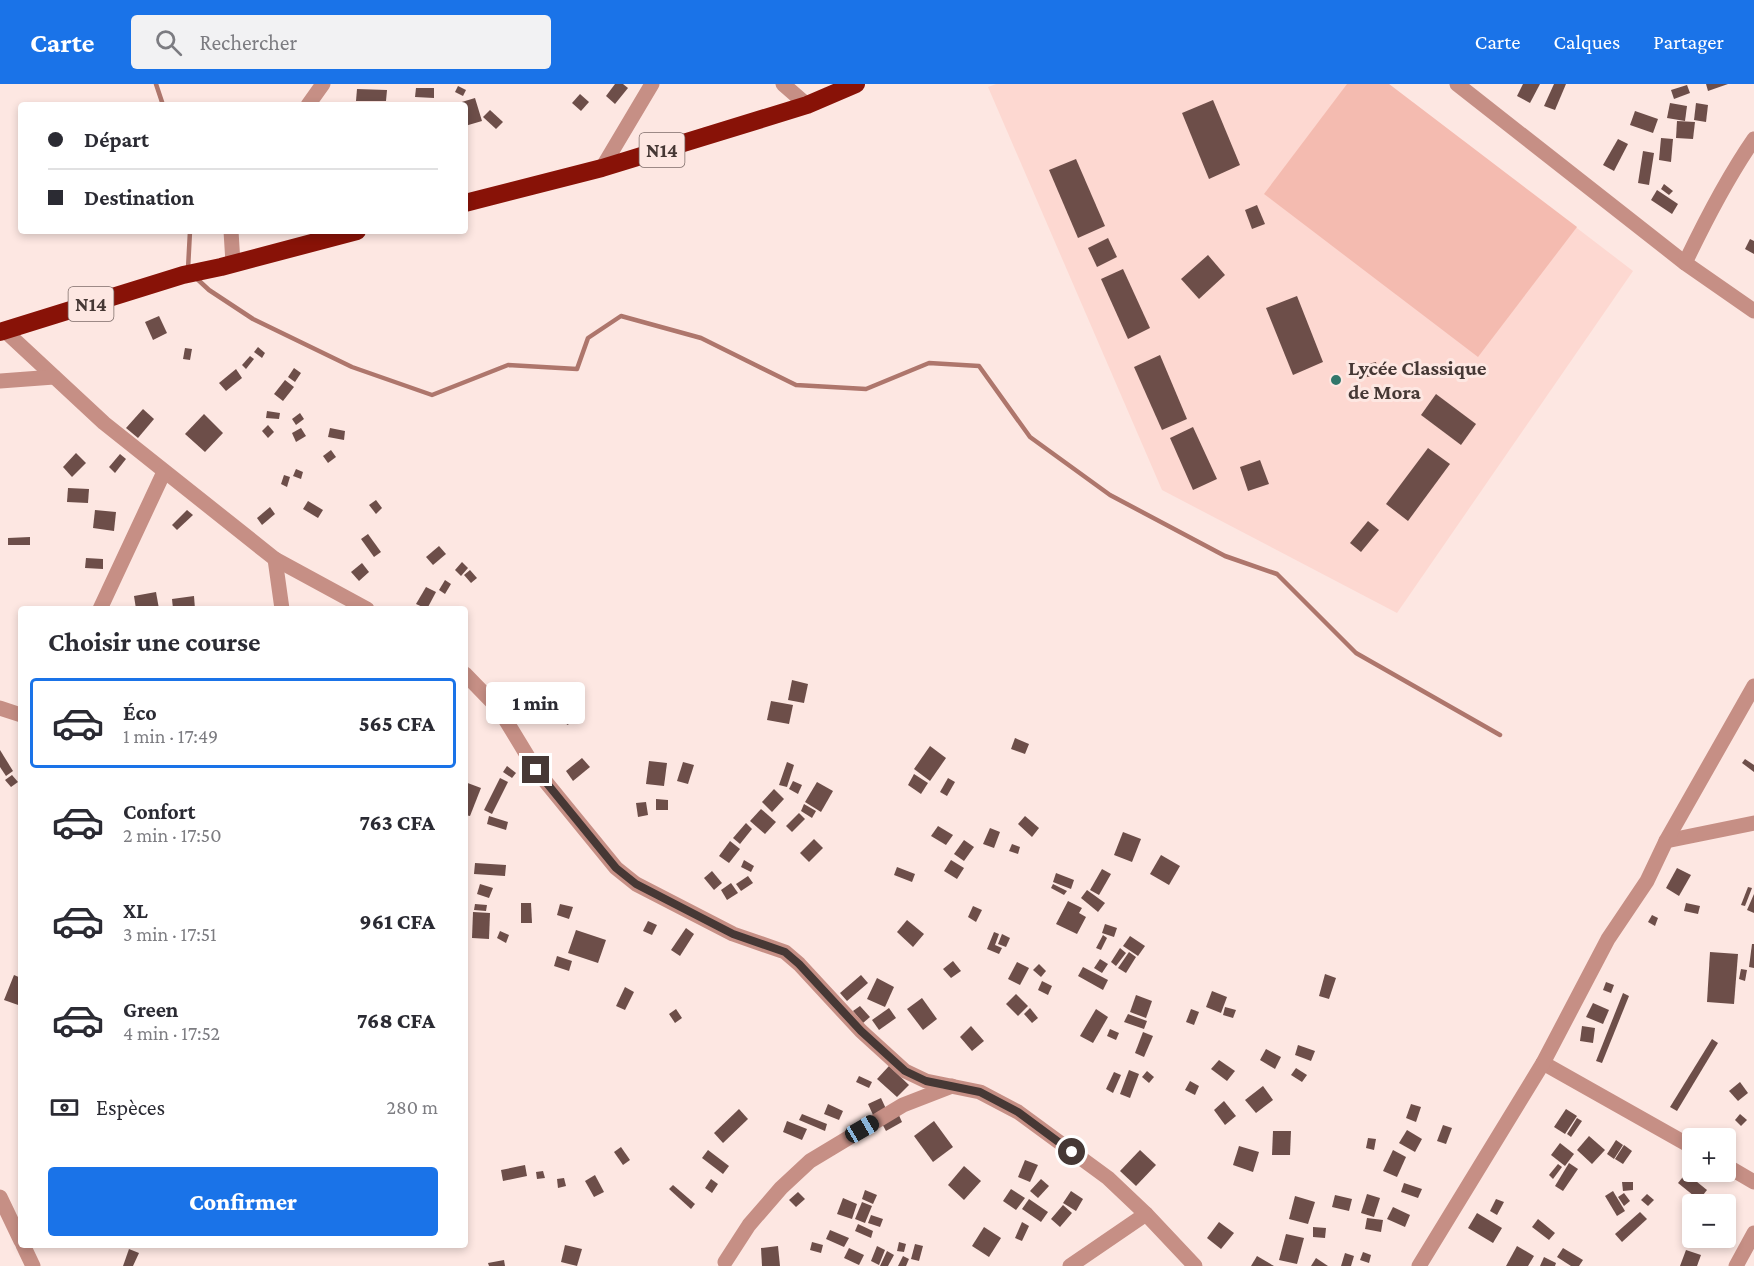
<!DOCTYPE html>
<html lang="fr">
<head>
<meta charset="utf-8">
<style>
  body { margin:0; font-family:"Crimson Pro",serif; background:#f2f2f3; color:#2b2b33; height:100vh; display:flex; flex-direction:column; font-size:22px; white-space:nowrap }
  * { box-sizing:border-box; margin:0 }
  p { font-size:20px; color:#7c7c81 }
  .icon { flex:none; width:33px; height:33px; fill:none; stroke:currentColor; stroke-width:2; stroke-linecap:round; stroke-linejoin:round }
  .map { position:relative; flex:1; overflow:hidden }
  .details { position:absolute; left:18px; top:522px; width:450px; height:642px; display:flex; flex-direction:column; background:#fff; border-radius:6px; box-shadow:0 3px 9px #0003 }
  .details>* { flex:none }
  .top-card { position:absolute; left:18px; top:18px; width:450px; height:132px; border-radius:6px; box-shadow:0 3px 9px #0003; display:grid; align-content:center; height:132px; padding:0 30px; background:#fff }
  .tools { position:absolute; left:1682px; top:1044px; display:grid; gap:12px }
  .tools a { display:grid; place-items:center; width:54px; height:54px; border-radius:6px; background:#fff; box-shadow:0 3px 9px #0003; font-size:30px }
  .end { position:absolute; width:27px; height:27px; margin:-14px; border:8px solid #463835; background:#fff; box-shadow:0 0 0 3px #fff }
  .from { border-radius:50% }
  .bubble { position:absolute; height:42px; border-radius:6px; background:#fff; box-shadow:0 3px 9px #0003; font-size:20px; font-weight:800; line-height:42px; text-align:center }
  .car { position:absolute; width:18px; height:36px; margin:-18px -9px; border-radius:8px; box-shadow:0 0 4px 2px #0007; background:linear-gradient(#222 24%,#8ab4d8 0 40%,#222 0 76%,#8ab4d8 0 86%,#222 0) }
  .top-card b { display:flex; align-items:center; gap:21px; height:57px; font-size:22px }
  .top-card b+b { border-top:2px solid #e1e1e2 }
  .top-card i { width:15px; height:15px; background:#2b2b33 }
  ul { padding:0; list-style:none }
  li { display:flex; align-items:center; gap:18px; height:90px; margin:0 12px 9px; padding:0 18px; border:3px solid transparent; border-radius:6px }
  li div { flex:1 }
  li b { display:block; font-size:22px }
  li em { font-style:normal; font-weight:800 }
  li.active { border-color:#1a73e8 }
  li>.icon { width:54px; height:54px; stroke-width:1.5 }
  h2 { padding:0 30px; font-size:27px; line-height:72px }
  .pay { display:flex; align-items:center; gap:15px; height:66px; padding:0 30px; font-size:22px }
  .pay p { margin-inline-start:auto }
  .primary-button { display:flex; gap:12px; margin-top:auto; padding:12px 30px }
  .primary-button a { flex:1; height:69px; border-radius:6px; background:#1a73e8; color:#fff; font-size:24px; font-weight:800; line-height:69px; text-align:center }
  header { display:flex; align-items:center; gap:36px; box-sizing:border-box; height:84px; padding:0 30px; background:#1a73e8; color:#fff }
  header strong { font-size:28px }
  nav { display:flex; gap:33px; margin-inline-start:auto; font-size:21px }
  .search { width:420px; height:54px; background:#f2f2f3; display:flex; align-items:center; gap:15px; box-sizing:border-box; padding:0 21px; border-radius:6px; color:#7c7c81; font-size:22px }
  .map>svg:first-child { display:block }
  .built { fill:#fdd8d1 }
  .green { fill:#f4bbb0 }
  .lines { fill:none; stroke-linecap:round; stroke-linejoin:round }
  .stream { stroke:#ae766c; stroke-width:4.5 }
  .building { fill:#6d4e49 }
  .minor { stroke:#c68f85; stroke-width:15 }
  .highway { stroke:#881207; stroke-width:18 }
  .route { stroke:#463835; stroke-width:8 }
  .poi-dot { fill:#31766a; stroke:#fde7e2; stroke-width:2 }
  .labels { text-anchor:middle; stroke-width:6; stroke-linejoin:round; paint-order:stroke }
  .shield { fill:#fde7e2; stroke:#7d6c69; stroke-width:1.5 }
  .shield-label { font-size:20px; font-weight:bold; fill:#463835 }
  .poi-label { font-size:21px; font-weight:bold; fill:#463835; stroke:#fde7e2; text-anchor:start }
</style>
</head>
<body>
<header>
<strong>Carte</strong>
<div class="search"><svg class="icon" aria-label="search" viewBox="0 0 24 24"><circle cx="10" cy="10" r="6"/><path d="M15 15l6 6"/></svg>Rechercher</div>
<nav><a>Carte</a><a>Calques</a><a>Partager</a></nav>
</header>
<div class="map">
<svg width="1754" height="1182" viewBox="0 0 1754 1182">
  <rect width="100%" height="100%" fill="#fde7e2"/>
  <polygon class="built" points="996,0 1389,0 1633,187 1397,529 1162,406 988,3"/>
  <polygon class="green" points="1347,0 1389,0 1577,143 1478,273 1264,110"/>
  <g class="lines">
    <g class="stream">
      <polyline points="156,0 163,21"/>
      <polyline points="188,185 190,147"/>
      <polyline points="195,193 209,206 253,235 352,283 432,311 508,281 577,285 588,254 621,232 701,254 796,301 866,305 929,279 979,282 1030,353 1110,411 1225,472 1277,490 1356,569 1500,651"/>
    </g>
  </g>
  <g class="building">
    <polygon points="615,0 623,0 628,4 615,20 606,12"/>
    <polygon points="1523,0 1540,0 1530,19 1517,12"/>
    <polygon points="1554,0 1566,0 1555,26 1544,22"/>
    <polygon points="1706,0 1728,0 1708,7"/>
    <polygon points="1687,1 1690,9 1674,15 1671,6"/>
    <polygon points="458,2 466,6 463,12 455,8"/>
    <polygon points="416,4 434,4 434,14 415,13"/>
    <polygon points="357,5 387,6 386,17 356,17"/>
    <polygon points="580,10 589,18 581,27 572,19"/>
    <polygon points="475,14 482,37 465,42 465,21 455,20"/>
    <polygon points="1213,16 1240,81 1209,95 1182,29"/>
    <polygon points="1670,19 1687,22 1685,37 1667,34"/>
    <polygon points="1696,19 1708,21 1706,38 1694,36"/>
    <polygon points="490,26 503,38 496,45 483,33"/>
    <polygon points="1635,27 1658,35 1653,49 1630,41"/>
    <polygon points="1677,37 1695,38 1693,55 1676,54"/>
    <polygon points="1661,54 1673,55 1671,78 1659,76"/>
    <polygon points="1618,55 1628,60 1614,87 1603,81"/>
    <polygon points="1643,67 1654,69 1649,101 1638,99"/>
    <polygon points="1076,75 1105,142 1078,154 1049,86"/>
    <polygon points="1664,100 1673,107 1669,111 1661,105"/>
    <polygon points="1657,106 1678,120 1672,130 1651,116"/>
    <polygon points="1257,121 1265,140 1252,145 1245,126"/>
    <polygon points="1108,154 1117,173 1097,183 1088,164"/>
    <polygon points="1750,155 1754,157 1754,170 1745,165"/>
    <polygon points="1208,171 1225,191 1199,215 1181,195"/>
    <polygon points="1123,185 1150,244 1128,255 1101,195"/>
    <polygon points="1297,212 1323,278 1293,291 1266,224"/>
    <polygon points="159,232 167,249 153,256 145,238"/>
    <polygon points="258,263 265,269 262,274 254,268"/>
    <polygon points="185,264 192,265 190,276 183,275"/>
    <polygon points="1160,271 1187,335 1162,346 1134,283"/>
    <polygon points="250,272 254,275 246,285 242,281"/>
    <polygon points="1376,278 1379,291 1367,293 1364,281"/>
    <polygon points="294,284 301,289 295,298 288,293"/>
    <polygon points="236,285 242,294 226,307 219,299"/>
    <polygon points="285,296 294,303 283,317 274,310"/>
    <polygon points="1436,310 1476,340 1461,361 1421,331"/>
    <polygon points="143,325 154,335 138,354 126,344"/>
    <polygon points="267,327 280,329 279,335 266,334"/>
    <polygon points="300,329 304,335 296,341 292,335"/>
    <polygon points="204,330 223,349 205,368 185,350"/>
    <polygon points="268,341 274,348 268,354 262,347"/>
    <polygon points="1193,343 1217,395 1193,406 1170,354"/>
    <polygon points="301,344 306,352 296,358 292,349"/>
    <polygon points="330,344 345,347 344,356 328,353"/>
    <polygon points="1428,364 1450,380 1408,437 1386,420"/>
    <polygon points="331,366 336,373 328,379 323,372"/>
    <polygon points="76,369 86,379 72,393 63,383"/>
    <polygon points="120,370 126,375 115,389 109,383"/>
    <polygon points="1260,376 1269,400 1248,407 1240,383"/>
    <polygon points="296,385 303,388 301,395 293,392"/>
    <polygon points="284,391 290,393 287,403 281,400"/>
    <polygon points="68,404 89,405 88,419 67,418"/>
    <polygon points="376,416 382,424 376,430 369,421"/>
    <polygon points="308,417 323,426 318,434 303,425"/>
    <polygon points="270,423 275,430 262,441 257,434"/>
    <polygon points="95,426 116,428 114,447 93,444"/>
    <polygon points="187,426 193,431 177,446 172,441"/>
    <polygon points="1368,437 1379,446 1361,468 1350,459"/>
    <polygon points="368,450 381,468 374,473 361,455"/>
    <polygon points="30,453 30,461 8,461 8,454"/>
    <polygon points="439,462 446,470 433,481 426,473"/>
    <polygon points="86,474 103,475 103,485 85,484"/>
    <polygon points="462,478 468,484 461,492 455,486"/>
    <polygon points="362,479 369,488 359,497 351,488"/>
    <polygon points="470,486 477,494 471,499 464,491"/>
    <polygon points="445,496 451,500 445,510 439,506"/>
    <polygon points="426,503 436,508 427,525 416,520"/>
    <polygon points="156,508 159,525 136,525 134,512"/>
    <polygon points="194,512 195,525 173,525 172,515"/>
    <polygon points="792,596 808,600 804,619 788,616"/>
    <polygon points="771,617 793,621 789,640 767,636"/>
    <polygon points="559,619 575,629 568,641 551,631"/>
    <polygon points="1015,654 1029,660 1025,670 1011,665"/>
    <polygon points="930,662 946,674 930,697 914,685"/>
    <polygon points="0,666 13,687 6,692 0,683"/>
    <polygon points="582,674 590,683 573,697 566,687"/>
    <polygon points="1745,675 1754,681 1754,688 1742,679"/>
    <polygon points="649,677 667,679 664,702 646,700"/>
    <polygon points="683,678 694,681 688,700 677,697"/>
    <polygon points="787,678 794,681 787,703 779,701"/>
    <polygon points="507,682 516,689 512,694 503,688"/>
    <polygon points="914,690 928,699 921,710 908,701"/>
    <polygon points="12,691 18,698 11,703 5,696"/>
    <polygon points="500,694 508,698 492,730 484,726"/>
    <polygon points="948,694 955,698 947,712 940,708"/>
    <polygon points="793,697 802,701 798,710 789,705"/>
    <polygon points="465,698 481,704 470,732 465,731"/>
    <polygon points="817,698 833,707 821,728 805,718"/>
    <polygon points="774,705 784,715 772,728 762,718"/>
    <polygon points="656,715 668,716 668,726 656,726"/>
    <polygon points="646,718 648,731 638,733 636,719"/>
    <polygon points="804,720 816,727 812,734 801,727"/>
    <polygon points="761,725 776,738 765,750 750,737"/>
    <polygon points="799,729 805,735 792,748 786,742"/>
    <polygon points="489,732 508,738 506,746 487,740"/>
    <polygon points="1025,732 1039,744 1032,753 1018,740"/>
    <polygon points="746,739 752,745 740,760 733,754"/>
    <polygon points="938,742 953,751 946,761 931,752"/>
    <polygon points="990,744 1000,748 994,764 983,760"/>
    <polygon points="1123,748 1141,755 1132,778 1114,771"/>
    <polygon points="814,755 823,764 809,778 800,769"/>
    <polygon points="964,756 974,763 964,777 954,770"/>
    <polygon points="730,757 740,765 729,779 719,772"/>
    <polygon points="1012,760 1020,763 1018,770 1009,767"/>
    <polygon points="1161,771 1180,782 1169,801 1150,790"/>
    <polygon points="744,776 754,782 751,788 741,783"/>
    <polygon points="951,776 964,784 957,795 944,787"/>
    <polygon points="475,779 506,781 505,792 474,790"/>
    <polygon points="897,783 915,790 912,798 894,791"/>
    <polygon points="1677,784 1691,791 1679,812 1666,804"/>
    <polygon points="1102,785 1111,790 1099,811 1090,806"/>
    <polygon points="712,787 722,799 714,806 704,794"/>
    <polygon points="1056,789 1074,796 1071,805 1053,798"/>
    <polygon points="748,792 753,799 741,807 736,800"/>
    <polygon points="731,799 738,809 727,816 721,806"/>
    <polygon points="480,800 493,804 489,814 477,810"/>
    <polygon points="1053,800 1067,807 1064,811 1051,804"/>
    <polygon points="1748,803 1752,804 1745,822 1741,821"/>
    <polygon points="1087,806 1105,819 1098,828 1081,814"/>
    <polygon points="1754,810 1754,829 1747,826"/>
    <polygon points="1068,817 1082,824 1079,829 1086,833 1077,850 1056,840"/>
    <polygon points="521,819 531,819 532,839 521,839"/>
    <polygon points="1686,819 1700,822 1698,830 1684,827"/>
    <polygon points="475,820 487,821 486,827 474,826"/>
    <polygon points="560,820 573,823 569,835 557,831"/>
    <polygon points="973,822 982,826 976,838 968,833"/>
    <polygon points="473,828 490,829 489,855 472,854"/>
    <polygon points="1652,831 1658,834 1655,842 1648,838"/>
    <polygon points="907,836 924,850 913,863 897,848"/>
    <polygon points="648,837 657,841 652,851 643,847"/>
    <polygon points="1105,840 1117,844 1114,853 1102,849"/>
    <polygon points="686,844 694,850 680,872 671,866"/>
    <polygon points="576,846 606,856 598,879 568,869"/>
    <polygon points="500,847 509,851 506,859 497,854"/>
    <polygon points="994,848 999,850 995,861 1002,864 999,870 987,865"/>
    <polygon points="1002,850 1010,854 1006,863 998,860"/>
    <polygon points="1103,851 1107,854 1101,866 1096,864"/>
    <polygon points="1130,852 1145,862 1138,872 1123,862"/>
    <polygon points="1752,860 1754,860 1754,884 1749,883"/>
    <polygon points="1120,864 1126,869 1116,882 1111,878"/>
    <polygon points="1129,868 1136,873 1126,889 1118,884"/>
    <polygon points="1710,868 1738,870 1734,920 1707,918"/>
    <polygon points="557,872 572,877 569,887 554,882"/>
    <polygon points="1100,875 1108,880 1102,889 1094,884"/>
    <polygon points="953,877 961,887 951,894 943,885"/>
    <polygon points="1017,878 1029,884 1020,901 1008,895"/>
    <polygon points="1039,880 1046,887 1041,893 1033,886"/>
    <polygon points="1083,883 1108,896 1103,906 1078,892"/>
    <polygon points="1741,885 1747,886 1745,897 1739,895"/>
    <polygon points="1325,890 1336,894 1329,915 1319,912"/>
    <polygon points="14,891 21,894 21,922 4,916"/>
    <polygon points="861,891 868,899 847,917 840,909"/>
    <polygon points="877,894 894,903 885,923 867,915"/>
    <polygon points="1042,897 1052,902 1048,911 1038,906"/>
    <polygon points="1606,898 1614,901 1611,909 1603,906"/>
    <polygon points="625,903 634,908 625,926 616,922"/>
    <polygon points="1212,907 1227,913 1221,929 1206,923"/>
    <polygon points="1623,909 1629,912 1602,979 1596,977"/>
    <polygon points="1016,910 1028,922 1018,932 1006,920"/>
    <polygon points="1136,911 1152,917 1146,934 1130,928"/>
    <polygon points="922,914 937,935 923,946 907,925"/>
    <polygon points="1593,919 1609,926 1603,940 1586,933"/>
    <polygon points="860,922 870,933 863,939 853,927"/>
    <polygon points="1225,923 1236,926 1233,934 1223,931"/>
    <polygon points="889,924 896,934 879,946 872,936"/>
    <polygon points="1030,924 1038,934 1032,939 1024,930"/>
    <polygon points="676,925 682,934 675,939 669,930"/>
    <polygon points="1096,925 1108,933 1093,959 1080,952"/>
    <polygon points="1191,925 1199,928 1194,941 1186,938"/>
    <polygon points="1128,930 1147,937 1144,945 1124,938"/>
    <polygon points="971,942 984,957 972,967 960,953"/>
    <polygon points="1582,942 1595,944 1593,959 1580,957"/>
    <polygon points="1110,945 1119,949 1116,956 1107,952"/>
    <polygon points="1143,948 1153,952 1144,973 1135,969"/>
    <polygon points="1712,955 1718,959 1677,1027 1670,1023"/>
    <polygon points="1298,961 1315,967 1311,977 1295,971"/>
    <polygon points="1266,965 1281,973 1275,985 1260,976"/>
    <polygon points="1219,976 1235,987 1227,997 1211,985"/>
    <polygon points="889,982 909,1001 897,1013 877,995"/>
    <polygon points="1296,984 1307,991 1302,998 1291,991"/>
    <polygon points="1129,986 1139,990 1130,1014 1120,1010"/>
    <polygon points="1147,987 1154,993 1149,999 1142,993"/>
    <polygon points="1114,988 1121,991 1113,1009 1106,1005"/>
    <polygon points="859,992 872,998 869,1004 856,998"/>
    <polygon points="1190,997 1199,1002 1195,1011 1185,1006"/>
    <polygon points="1740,998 1748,1009 1738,1017 1729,1007"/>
    <polygon points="1263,1002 1273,1016 1256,1029 1245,1016"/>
    <polygon points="881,1014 887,1027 874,1033 868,1020"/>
    <polygon points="1224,1017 1236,1032 1225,1041 1214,1026"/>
    <polygon points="828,1020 843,1027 839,1036 824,1030"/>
    <polygon points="1411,1020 1421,1023 1416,1038 1406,1034"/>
    <polygon points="739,1025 748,1035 723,1059 714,1049"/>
    <polygon points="1566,1025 1577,1032 1565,1050 1554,1043"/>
    <polygon points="897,1027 902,1038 886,1047 880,1036"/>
    <polygon points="802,1030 827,1040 825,1047 799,1036"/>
    <polygon points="1740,1030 1747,1036 1741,1042 1735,1036"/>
    <polygon points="1577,1034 1582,1037 1571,1053 1567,1050"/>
    <polygon points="787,1037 807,1045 802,1056 783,1048"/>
    <polygon points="934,1037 953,1063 933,1078 914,1052"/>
    <polygon points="1443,1041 1452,1044 1446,1060 1437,1057"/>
    <polygon points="1407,1046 1422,1055 1415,1068 1399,1059"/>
    <polygon points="1273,1047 1291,1047 1290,1071 1272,1071"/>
    <polygon points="1589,1052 1605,1066 1592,1080 1577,1066"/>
    <polygon points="1368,1054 1376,1055 1374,1066 1366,1064"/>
    <polygon points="1616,1056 1623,1061 1614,1075 1607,1070"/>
    <polygon points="1560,1059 1574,1070 1565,1082 1551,1071"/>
    <polygon points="1624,1061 1632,1067 1623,1080 1615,1075"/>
    <polygon points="1239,1062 1259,1068 1253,1088 1233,1081"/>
    <polygon points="621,1063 630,1076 623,1081 614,1068"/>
    <polygon points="708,1066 729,1082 723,1090 702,1074"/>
    <polygon points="1140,1066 1156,1081 1136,1102 1120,1087"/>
    <polygon points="1393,1066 1406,1073 1397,1093 1383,1087"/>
    <polygon points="1025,1076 1038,1081 1030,1098 1018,1093"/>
    <polygon points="1569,1079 1578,1085 1563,1107 1555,1102"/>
    <polygon points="1558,1080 1562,1083 1553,1095 1549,1091"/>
    <polygon points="525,1081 527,1092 503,1097 501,1086"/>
    <polygon points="964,1082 981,1097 964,1116 948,1101"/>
    <polygon points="543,1087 545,1094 537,1095 536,1088"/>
    <polygon points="1686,1089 1707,1106 1699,1116 1678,1099"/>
    <polygon points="595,1091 604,1108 594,1113 585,1097"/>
    <polygon points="564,1094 566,1102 558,1104 557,1095"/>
    <polygon points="711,1095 718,1100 712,1109 705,1104"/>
    <polygon points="1041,1095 1049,1102 1038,1114 1030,1107"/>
    <polygon points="1622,1098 1633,1098 1633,1106 1623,1107"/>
    <polygon points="1404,1099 1422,1105 1418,1114 1401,1108"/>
    <polygon points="673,1101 695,1120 691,1125 669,1105"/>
    <polygon points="1011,1105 1025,1114 1016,1126 1003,1117"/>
    <polygon points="865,1106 877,1111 873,1120 862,1115"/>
    <polygon points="1071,1107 1083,1115 1076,1127 1063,1119"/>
    <polygon points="1613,1107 1625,1127 1617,1132 1605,1112"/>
    <polygon points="798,1108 805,1115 796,1123 789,1116"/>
    <polygon points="1624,1109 1630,1117 1624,1122 1618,1113"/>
    <polygon points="1367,1110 1380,1114 1374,1133 1361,1129"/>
    <polygon points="1647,1110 1654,1116 1648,1122 1641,1116"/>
    <polygon points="1335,1111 1352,1115 1349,1127 1332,1123"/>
    <polygon points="1295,1112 1315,1118 1308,1140 1289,1135"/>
    <polygon points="843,1114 857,1120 852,1135 837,1130"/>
    <polygon points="1029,1115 1048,1128 1041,1138 1022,1125"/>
    <polygon points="1496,1115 1504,1118 1497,1131 1490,1127"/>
    <polygon points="862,1118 872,1122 865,1139 855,1135"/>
    <polygon points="1063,1121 1072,1129 1060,1143 1051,1135"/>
    <polygon points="1393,1123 1410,1131 1405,1143 1387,1135"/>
    <polygon points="1640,1128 1647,1135 1622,1158 1615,1150"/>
    <polygon points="1477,1129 1502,1144 1493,1159 1468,1144"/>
    <polygon points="871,1131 883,1135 880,1143 868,1139"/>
    <polygon points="1367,1134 1383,1136 1381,1148 1365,1145"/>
    <polygon points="1538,1135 1555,1149 1549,1156 1532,1143"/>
    <polygon points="1022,1138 1029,1142 1022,1157 1015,1154"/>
    <polygon points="1219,1138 1234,1149 1221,1165 1207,1154"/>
    <polygon points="858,1140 873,1147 871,1154 855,1147"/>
    <polygon points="984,1143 1001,1154 989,1173 972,1162"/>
    <polygon points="1313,1143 1326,1144 1325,1154 1313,1153"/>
    <polygon points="830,1146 849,1154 844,1163 826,1155"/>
    <polygon points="1286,1150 1304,1154 1297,1180 1279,1176"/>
    <polygon points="812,1158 823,1161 821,1169 810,1166"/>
    <polygon points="899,1158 906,1160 904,1168 897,1167"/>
    <polygon points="915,1160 923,1162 919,1177 911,1175"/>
    <polygon points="565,1161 582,1165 577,1182 561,1178"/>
    <polygon points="778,1162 780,1182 762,1182 761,1164"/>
    <polygon points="877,1162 885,1166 879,1181 871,1177"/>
    <polygon points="1517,1162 1534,1172 1528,1182 1506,1182"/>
    <polygon points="849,1164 864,1171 859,1181 844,1174"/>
    <polygon points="1563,1164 1583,1176 1579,1182 1571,1182 1557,1173"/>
    <polygon points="129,1165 139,1169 133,1182 123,1182"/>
    <polygon points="1686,1166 1701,1171 1697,1182 1680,1182"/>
    <polygon points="887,1167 894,1171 888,1182 880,1182"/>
    <polygon points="1363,1168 1371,1171 1369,1179 1360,1176"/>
    <polygon points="1345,1169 1354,1172 1351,1182 1341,1182"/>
    <polygon points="903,1172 909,1175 906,1182 898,1182"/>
    <polygon points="1257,1172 1274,1182 1251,1182"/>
    <polygon points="1544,1173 1556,1179 1555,1182 1540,1182"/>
    <polygon points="1316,1174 1328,1182 1311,1182"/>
    <polygon points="504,1176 505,1182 489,1182 488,1179"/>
  </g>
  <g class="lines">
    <g class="minor">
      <polyline points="783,0 807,21"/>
      <polyline points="1457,0 1685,179 1754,227"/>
      <polyline points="308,21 323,0"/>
      <polyline points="602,84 652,0"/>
      <polyline points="231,147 233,179"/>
      <path d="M1685 179C1705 137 1727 94 1754 55"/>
      <polyline points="5,247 104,339 275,475 367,525"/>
      <polyline points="0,297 54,293"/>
      <polyline points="275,475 282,525"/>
      <polyline points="100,525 164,388"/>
      <polyline points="465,590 499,625 536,686 616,784 636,800 733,850 785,868 799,880 861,947 905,987 926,997 980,1008 1018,1028 1108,1094 1146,1130"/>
      <polyline points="0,624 21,631"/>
      <polyline points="1666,757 1754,739"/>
      <polyline points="1543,979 1692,1063"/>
      <polyline points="1725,1081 1754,1098"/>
      <polyline points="0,1113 21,1157"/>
      <polyline points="23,1161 33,1182"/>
      <polyline points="725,1178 749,1141 781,1104 810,1077 903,1021 952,1002"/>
      <polyline points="1070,1182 1146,1130 1195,1182"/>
      <polyline points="1419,1182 1543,979 1608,855 1647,797 1666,757 1754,602"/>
      <polyline points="1736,1182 1754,1149"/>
    </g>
    <g class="highway">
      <polyline points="465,119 602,84 807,21 856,0"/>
      <polyline points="0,248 183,191 221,183 357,147"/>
    </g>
  </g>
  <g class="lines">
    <polyline class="route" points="536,686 616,784 636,800 733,850 785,868 799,880 861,947 905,987 926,997 980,1008 1018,1028 1072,1068"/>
  </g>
  <circle class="poi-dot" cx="1336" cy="296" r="6"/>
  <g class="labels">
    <g class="shield">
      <rect x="639.5" y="49" width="45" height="34" rx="4.5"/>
      <rect x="68.5" y="203" width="45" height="34" rx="4.5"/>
    </g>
    <g class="shield-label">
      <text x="662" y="73">N14</text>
      <text x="91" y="227">N14</text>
    </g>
    <g class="poi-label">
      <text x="1348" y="291">Lycée Classique<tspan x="1348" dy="24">de Mora</tspan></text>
    </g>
  </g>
</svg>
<div class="tools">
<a>+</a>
<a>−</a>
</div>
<i class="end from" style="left:1072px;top:1068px"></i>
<i class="end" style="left:536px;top:686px"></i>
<div class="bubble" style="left:486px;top:598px;width:99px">1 min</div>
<i class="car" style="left:862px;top:1045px;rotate:60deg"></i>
<div class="top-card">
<b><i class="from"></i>Départ</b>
<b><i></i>Destination</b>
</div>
<section class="details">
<h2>Choisir une course</h2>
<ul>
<li class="active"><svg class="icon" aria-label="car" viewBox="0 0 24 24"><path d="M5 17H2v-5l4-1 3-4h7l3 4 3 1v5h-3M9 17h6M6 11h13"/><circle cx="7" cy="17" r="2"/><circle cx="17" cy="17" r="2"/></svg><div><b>Éco</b><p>1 min · 17:49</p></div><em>565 CFA</em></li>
<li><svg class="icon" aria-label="car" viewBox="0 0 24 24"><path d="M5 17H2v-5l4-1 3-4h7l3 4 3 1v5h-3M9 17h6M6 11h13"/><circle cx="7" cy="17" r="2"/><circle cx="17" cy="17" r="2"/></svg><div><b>Confort</b><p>2 min · 17:50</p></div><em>763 CFA</em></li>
<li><svg class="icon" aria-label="car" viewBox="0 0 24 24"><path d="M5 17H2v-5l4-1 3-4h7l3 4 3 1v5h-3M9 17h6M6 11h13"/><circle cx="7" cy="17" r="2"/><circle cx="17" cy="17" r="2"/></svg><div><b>XL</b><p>3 min · 17:51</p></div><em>961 CFA</em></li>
<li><svg class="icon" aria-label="car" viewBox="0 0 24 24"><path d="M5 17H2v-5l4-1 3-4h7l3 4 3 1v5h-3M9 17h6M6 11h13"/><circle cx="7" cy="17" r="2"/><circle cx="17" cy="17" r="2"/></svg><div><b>Green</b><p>4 min · 17:52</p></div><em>768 CFA</em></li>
</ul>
<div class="pay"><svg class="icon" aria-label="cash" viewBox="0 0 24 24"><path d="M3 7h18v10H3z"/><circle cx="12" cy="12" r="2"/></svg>Espèces<p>280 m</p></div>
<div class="primary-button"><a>Confirmer</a></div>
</section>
</div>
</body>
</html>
